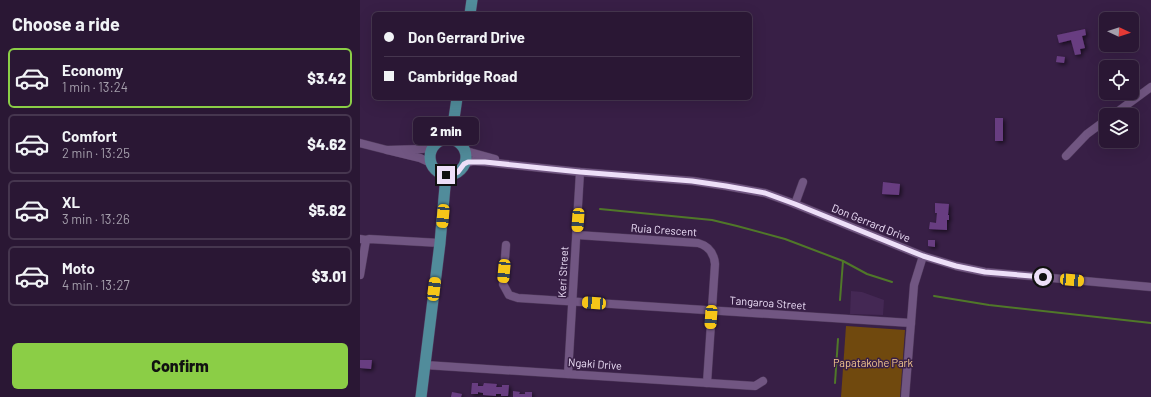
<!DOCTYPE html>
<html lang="en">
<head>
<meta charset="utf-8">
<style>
  body { margin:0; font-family:Barlow,sans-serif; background:#362440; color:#f1f3f6; height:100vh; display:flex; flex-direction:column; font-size:15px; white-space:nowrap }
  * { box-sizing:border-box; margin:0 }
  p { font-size:13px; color:#a59fac }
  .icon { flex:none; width:22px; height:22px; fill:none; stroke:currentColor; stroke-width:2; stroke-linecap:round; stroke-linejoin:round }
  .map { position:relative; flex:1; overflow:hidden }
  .details { display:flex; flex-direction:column; background:#2a1734; width:360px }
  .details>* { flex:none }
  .top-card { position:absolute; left:12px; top:12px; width:380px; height:88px; border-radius:6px; box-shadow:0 4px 16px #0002,0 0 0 1px #46364f; display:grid; align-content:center; height:88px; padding:0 12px; background:#2a1734 }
  .needle { width:26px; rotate:94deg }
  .fabs { position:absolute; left:739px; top:12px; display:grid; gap:8px }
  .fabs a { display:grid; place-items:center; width:40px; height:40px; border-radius:6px; background:#2a1734; box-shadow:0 4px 16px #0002,0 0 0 1px #46364f; font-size:20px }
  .end { position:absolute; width:18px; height:18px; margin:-9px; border:5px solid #eddff8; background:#111; box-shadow:0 0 0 2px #111 }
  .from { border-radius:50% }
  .bubble { position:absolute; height:28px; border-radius:6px; background:#2a1734; box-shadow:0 4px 16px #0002,0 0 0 1px #46364f; font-size:13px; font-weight:800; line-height:28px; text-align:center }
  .car { position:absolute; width:12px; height:24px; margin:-12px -6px; border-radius:5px; box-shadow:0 0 3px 1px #0007; background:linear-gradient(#f5c518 24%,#345 0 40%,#f5c518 0 76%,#345 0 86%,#f5c518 0) }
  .top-card b { display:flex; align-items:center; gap:14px; height:38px; font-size:15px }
  .top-card b+b { border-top:1px solid #46364f }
  .top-card i { width:10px; height:10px; background:#f1f3f6 }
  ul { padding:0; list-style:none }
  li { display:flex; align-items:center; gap:12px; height:60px; margin:0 8px 6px; padding:0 4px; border:2px solid #46364f; border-radius:6px }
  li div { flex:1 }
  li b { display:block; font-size:15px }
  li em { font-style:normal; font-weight:800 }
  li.selected { border-color:#8bce46 }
  li>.icon { width:36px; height:36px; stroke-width:1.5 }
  h2 { padding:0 12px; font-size:18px; line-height:48px }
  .button { display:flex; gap:8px; margin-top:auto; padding:8px 12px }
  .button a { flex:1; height:46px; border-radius:6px; background:#8bce46; color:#111; font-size:16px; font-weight:800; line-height:46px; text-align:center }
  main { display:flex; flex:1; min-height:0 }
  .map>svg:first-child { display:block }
  .built { fill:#442854 }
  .green { fill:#70490e }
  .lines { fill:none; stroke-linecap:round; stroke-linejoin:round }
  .stream { stroke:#507829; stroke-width:2 }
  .building { fill:#683d81; filter:url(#shadow) }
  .minor-casing { stroke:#503a5c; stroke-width:9 }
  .major-casing { stroke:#503a5c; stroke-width:12 }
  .minor { stroke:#715682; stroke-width:8 }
  .major { stroke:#518c9b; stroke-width:11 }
  .route { stroke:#eddff8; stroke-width:5 }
  .labels { text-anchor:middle; stroke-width:3; stroke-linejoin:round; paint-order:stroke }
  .street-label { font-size:11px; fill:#eddff8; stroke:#381f46 }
  .park-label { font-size:11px; fill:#f4c78f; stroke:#381f46 }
</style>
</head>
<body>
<main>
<section class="details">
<h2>Choose a ride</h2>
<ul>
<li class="selected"><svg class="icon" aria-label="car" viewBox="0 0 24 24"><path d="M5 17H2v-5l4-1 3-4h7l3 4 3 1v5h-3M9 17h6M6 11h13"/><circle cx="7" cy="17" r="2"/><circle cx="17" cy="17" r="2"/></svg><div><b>Economy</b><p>1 min · 13:24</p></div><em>$3.42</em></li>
<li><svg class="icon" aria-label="car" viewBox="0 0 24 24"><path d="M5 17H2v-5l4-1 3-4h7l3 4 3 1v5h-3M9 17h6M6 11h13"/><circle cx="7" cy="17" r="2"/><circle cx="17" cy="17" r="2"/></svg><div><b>Comfort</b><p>2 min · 13:25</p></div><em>$4.62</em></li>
<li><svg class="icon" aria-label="car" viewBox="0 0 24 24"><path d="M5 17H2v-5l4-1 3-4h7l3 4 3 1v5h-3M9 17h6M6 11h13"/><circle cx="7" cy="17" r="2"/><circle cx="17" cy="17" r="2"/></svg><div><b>XL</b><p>3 min · 13:26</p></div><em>$5.82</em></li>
<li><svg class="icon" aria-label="car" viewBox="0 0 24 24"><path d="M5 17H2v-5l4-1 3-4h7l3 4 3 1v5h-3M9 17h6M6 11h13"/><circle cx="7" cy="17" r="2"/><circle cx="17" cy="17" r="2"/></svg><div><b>Moto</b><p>4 min · 13:27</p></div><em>$3.01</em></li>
</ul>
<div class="button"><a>Confirm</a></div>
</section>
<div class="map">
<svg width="791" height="397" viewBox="0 0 791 397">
  <defs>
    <filter id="shadow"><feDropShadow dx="2" dy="2" stdDeviation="2" flood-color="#0009"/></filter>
  </defs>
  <rect width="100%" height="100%" fill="#381f46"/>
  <polygon class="built" points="491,291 502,292 524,300 523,315 490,314"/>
  <polygon class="green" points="486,326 545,330 540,397 481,397"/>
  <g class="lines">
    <g class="stream">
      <polyline points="240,209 352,220 377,226 425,239 483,261 507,274 532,282"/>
      <polyline points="574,296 629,305 791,323"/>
      <polyline points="480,300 483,261"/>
      <polyline points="475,383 478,339"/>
    </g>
  </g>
  <g class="building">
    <polygon points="725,29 726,35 722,36 725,48 720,49 721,54 715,55 711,40 699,43 697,35"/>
    <polygon points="697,56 705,57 704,63 696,62"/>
    <rect x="635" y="118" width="8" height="23"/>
    <polygon points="523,182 540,184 539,195 522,194"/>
    <polygon points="575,203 589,204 588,215 589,215 589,220 587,220 587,230 569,229 570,222 576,223 577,213 575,213"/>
    <polygon points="568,240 575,240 575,247 568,246"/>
    <polygon points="0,360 12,360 11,369 0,368"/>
    <polygon points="112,383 118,383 118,386 123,386 124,383 137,384 136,387 142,387 142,385 149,385 148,396 141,396 141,394 136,394 136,396 123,395 123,393 118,392 118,394 111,394"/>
    <polygon points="153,391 160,392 159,394 165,394 165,392 172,392 172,397 153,397"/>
    <polygon points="92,392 102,394 101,397 91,397"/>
  </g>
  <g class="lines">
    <defs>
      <g id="minor">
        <polyline points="753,115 791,87"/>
        <polyline points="0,143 27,150"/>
        <polyline points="106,151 135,159"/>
        <polyline points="706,156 727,134 746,120"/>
        <polyline points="71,163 60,158 27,150 62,149 73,148"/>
        <polyline points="104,164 113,161 125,162 220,172 333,181 366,186 405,193 435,204 516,237 563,256 596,266 625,272 791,287"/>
        <polyline points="435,204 443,182"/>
        <path d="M217 235 338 243C349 246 354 253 355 264L347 383"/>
        <polyline points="0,239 6,240 9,239 80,243"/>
        <polyline points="146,245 143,284 149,295 158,298 551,323"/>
        <polyline points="0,275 6,240"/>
        <polyline points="65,365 395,386 403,381"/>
        <polyline points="208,374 220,172"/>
        <polyline points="545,397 554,285 563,256"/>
      </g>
      <g id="major">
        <polyline points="110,14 112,0"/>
        <polyline points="91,139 97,98"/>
        <circle cx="88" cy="157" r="18"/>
        <polyline points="61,397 80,243 86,175"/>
      </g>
    </defs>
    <use href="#minor" class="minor-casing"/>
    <use href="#major" class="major-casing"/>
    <use href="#minor" class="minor"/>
    <use href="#major" class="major"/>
  </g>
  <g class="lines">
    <polyline class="route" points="86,175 94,174 98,172 104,164 108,162 125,162 220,172 332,181 366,186 405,193 435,204 516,237 563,256 596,266 625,272 683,277"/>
  </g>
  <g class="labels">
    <g class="street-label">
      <text transform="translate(511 223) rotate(22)" y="4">Don Gerrard Drive</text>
      <text transform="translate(304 230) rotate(4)" y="4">Ruia Crescent</text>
      <text transform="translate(203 272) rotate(-87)" y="4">Keri Street</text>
      <text transform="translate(408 303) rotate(4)" y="4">Tangaroa Street</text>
      <text transform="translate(235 364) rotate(4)" y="4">Ngaki Drive</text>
    </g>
    <g class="park-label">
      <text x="513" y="367">Papatakohe Park</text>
    </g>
  </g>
</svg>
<div class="fabs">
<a><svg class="needle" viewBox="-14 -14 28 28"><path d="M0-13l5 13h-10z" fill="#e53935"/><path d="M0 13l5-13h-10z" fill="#a59fac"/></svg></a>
<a><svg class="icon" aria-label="locate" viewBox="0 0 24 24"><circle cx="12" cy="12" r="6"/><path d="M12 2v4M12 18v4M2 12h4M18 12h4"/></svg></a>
<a><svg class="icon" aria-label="layers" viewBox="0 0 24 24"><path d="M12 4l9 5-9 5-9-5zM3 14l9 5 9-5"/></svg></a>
</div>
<i class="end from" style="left:683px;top:277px"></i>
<i class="end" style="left:86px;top:175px"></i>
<div class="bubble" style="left:53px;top:117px;width:66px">2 min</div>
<i class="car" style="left:83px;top:216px;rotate:185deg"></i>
<i class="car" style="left:218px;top:220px;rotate:184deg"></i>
<i class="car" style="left:144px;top:271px;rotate:185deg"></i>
<i class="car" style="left:712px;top:280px;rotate:95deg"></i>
<i class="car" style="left:74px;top:289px;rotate:7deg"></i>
<i class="car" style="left:234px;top:303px;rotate:274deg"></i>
<i class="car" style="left:351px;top:317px;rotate:184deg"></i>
<div class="top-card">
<b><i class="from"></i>Don Gerrard Drive</b>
<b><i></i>Cambridge Road</b>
</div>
</div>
</main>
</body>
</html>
